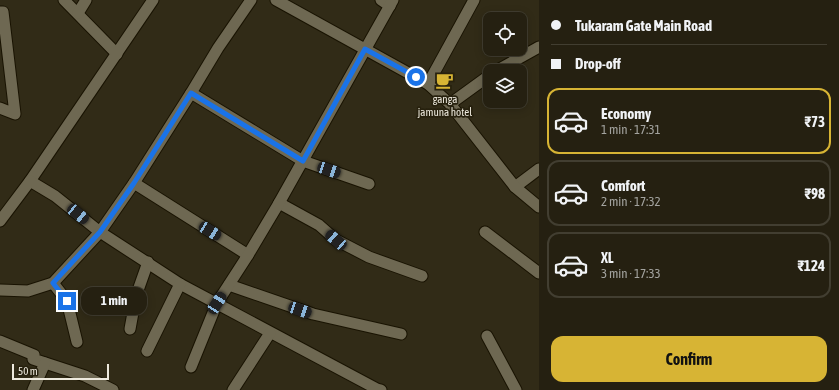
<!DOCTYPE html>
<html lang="en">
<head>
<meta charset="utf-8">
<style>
  body { margin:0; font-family:"Asap Condensed",sans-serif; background:#312d1f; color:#f1f3f6; height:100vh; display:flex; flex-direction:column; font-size:15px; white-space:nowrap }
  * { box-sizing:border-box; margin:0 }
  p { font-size:13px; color:#a3a39f }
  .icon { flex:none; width:22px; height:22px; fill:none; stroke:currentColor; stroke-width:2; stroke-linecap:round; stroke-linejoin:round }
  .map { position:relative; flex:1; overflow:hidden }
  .details { display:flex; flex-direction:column; background:#252011; width:300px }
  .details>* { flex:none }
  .guide { display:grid; align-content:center; height:88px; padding:0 12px; background:#252011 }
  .buttons { position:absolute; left:483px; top:12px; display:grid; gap:8px }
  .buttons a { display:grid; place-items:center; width:44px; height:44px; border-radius:8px; background:#252011; box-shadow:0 2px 10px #0003,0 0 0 1px #423e31; font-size:20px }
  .scale { position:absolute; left:12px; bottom:10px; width:97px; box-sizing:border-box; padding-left:4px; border:2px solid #ede9dd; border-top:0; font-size:11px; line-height:14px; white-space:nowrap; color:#ede9dd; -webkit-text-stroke:3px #27210e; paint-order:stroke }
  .end { position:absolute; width:18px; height:18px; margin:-9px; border:5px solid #1a73e8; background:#fff; box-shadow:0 0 0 2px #fff }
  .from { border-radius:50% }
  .bubble { position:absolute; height:28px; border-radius:12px; background:#252011; box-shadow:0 2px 10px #0003,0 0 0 1px #423e31; font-size:13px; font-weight:700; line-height:28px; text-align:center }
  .car { position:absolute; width:12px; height:24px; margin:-12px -6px; border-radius:5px; box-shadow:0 0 3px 1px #0007; background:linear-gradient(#222 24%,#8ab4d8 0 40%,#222 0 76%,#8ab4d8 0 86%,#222 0) }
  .guide b { display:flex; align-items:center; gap:14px; height:38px; font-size:15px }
  .guide b+b { border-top:1px solid #423e31 }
  .guide i { width:10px; height:10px; background:#f1f3f6 }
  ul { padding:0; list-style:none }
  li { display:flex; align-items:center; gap:12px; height:66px; margin:0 8px 6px; padding:0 4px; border:2px solid #423e31; border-radius:12px }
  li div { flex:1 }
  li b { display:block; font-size:15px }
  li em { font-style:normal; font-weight:700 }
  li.current { border-color:#d7b434 }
  li>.icon { width:36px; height:36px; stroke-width:1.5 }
  .button { display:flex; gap:8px; margin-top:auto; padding:8px 12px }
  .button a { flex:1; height:46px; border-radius:12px; background:#d7b434; color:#111; font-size:16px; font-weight:700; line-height:46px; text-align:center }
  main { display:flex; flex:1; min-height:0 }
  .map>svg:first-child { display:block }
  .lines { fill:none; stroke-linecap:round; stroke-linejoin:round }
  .minor-casing { stroke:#191302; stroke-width:13 }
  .tertiary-casing { stroke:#191302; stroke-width:13 }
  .minor { stroke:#6e6852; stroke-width:11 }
  .tertiary { stroke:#6e6852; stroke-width:11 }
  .route { stroke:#1a73e8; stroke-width:5 }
  .labels { text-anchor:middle; stroke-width:3.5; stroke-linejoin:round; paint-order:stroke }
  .poi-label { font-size:11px; fill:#ede9dd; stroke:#27210e }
</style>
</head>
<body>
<main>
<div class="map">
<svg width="539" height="390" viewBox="0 0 539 390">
  <rect width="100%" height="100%" fill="#312b17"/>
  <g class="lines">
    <defs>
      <g id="minor">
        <polyline points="64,0 117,54"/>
        <polyline points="381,0 390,6"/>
        <polyline points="0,12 3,12 15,114 0,108"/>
        <polyline points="78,13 86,0"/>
        <polyline points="496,71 539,47"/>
        <polyline points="428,84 474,0"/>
        <polyline points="191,93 303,161 369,184"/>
        <polyline points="450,104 490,75"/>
        <polyline points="30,181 153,0"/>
        <polyline points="134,183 248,255"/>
        <polyline points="515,187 539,169"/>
        <polyline points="279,203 319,225 336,240 369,257 422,276"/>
        <polyline points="0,221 30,181 55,196 100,232 180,284 377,389 381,390"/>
        <polyline points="485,232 539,273"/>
        <polyline points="53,283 67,301 77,342"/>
        <polyline points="229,285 313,314 401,334"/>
        <polyline points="0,290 28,291 53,283 100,232 134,183 191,93 218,48 251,0"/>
        <polyline points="130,329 136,296 148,262"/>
        <polyline points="487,336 516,390"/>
        <polyline points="0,341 34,355 33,359 85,376 113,390"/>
        <polyline points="147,351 180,284"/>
        <polyline points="191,367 217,303 248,255 279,203 393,0"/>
        <polyline points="33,390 45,363"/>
        <polyline points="233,390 270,333"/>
      </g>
      <polyline id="tertiary" points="276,0 428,84 450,104 515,187 539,207"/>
    </defs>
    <use href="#minor" class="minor-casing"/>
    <use href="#tertiary" class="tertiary-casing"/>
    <use href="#minor" class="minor"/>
    <use href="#tertiary" class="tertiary"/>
  </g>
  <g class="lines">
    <polyline class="route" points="67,301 53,283 100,232 134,183 191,93 303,161 365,49 416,77"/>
  </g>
  <defs>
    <symbol id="cafe-bare" viewBox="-9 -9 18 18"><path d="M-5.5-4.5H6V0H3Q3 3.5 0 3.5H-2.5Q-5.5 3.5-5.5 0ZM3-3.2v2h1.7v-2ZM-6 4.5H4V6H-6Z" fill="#d7b434" stroke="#27210e" stroke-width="2.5" paint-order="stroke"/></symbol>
  </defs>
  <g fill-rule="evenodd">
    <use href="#cafe-bare" x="432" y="68" width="25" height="25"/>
  </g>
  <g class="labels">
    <g class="poi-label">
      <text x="445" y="103">ganga<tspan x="445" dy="13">jamuna hotel</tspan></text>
    </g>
  </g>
</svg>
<div class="buttons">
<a><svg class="icon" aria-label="locate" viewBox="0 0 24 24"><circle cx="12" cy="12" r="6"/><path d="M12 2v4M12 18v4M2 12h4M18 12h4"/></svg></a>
<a><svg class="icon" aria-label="layers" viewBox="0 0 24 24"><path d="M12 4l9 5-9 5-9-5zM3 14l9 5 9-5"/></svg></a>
</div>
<div class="scale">50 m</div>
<i class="end from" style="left:416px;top:77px"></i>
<i class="end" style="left:67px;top:301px"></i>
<div class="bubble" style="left:81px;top:287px;width:66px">1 min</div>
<i class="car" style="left:329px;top:170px;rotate:109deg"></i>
<i class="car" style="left:78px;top:214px;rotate:129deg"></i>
<i class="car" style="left:210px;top:231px;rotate:122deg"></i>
<i class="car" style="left:336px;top:240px;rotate:311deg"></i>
<i class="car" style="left:217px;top:303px;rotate:33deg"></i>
<i class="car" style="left:300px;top:310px;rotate:109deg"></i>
</div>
<section class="details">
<div class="guide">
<b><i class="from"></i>Tukaram Gate Main Road</b>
<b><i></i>Drop-off</b>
</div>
<ul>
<li class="current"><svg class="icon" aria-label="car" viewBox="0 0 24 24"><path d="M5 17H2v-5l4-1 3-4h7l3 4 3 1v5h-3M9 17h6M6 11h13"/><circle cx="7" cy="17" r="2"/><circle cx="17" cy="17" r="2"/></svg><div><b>Economy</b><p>1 min · 17:31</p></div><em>₹73</em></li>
<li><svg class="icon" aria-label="car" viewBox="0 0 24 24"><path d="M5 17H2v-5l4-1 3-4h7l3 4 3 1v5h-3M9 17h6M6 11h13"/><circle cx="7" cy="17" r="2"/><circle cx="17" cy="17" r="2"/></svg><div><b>Comfort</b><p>2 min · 17:32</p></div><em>₹98</em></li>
<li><svg class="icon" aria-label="car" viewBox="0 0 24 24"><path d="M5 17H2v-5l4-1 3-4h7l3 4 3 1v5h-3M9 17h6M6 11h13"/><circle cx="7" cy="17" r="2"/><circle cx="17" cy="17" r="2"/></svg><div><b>XL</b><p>3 min · 17:33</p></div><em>₹124</em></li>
</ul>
<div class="button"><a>Confirm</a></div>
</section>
</main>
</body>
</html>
